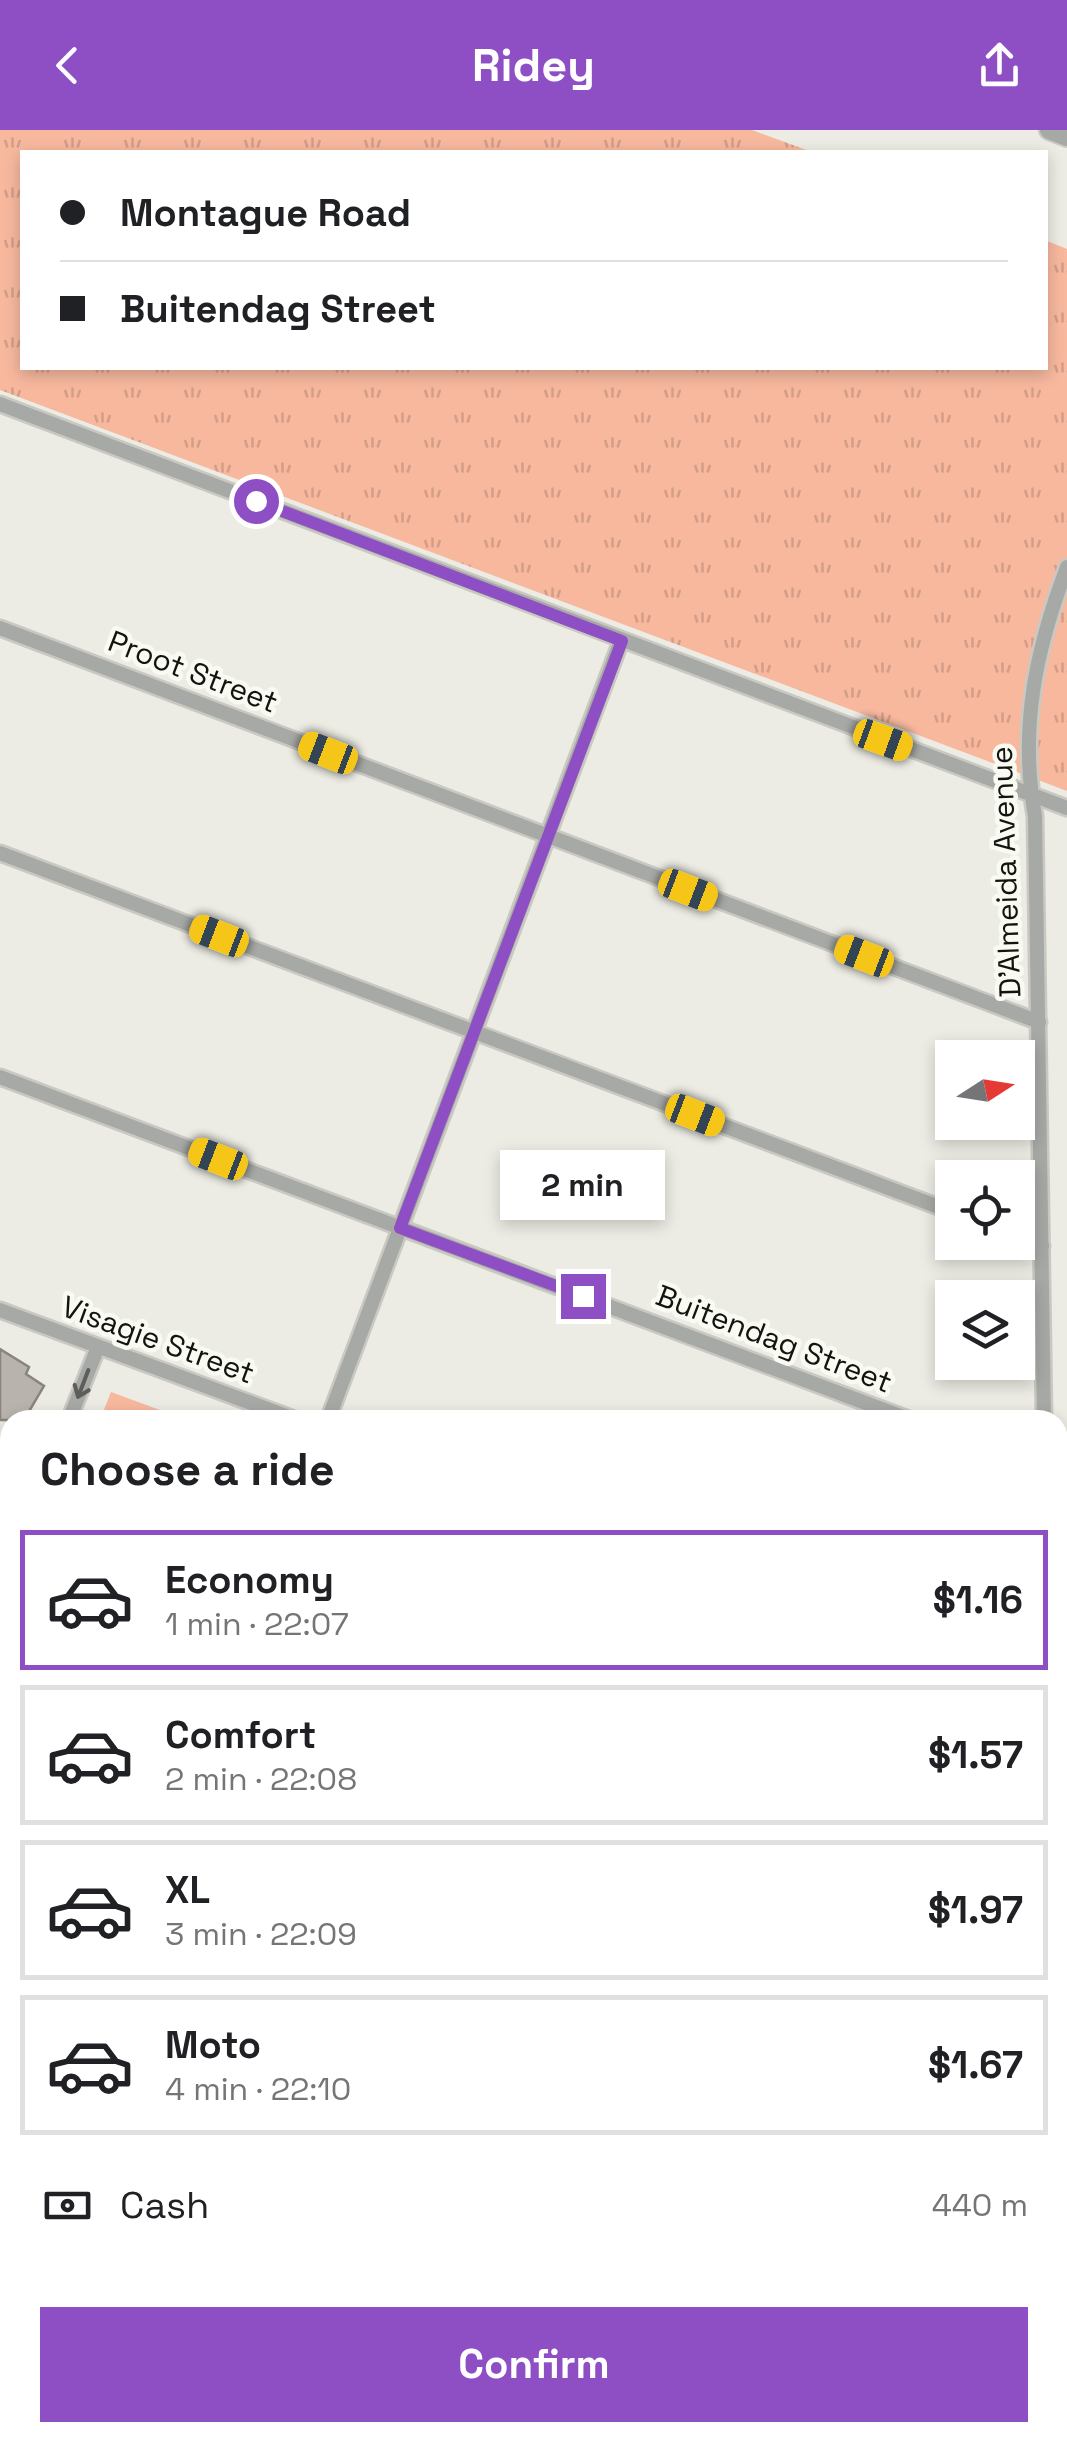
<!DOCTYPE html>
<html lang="en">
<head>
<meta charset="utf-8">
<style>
  body { margin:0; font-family:"Space Grotesk",sans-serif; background:#f6f6f6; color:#202124; height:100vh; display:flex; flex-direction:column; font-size:38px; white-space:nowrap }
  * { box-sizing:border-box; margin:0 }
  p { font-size:32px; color:#757577 }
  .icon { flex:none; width:55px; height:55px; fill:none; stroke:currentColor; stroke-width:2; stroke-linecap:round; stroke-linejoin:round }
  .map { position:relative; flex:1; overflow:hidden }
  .side { position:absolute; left:0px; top:1280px; width:1068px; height:1032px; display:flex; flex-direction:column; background:#fff; border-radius:30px 30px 0 0; box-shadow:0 5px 15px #0003 }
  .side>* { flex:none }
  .hud { position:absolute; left:20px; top:20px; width:1028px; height:220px; border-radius:0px; box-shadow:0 5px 15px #0003; display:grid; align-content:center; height:220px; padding:0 40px; background:#fff }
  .needle { width:65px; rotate:78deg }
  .controls { position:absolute; left:935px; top:910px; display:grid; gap:20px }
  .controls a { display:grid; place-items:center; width:100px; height:100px; border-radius:0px; background:#fff; box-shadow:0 5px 15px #0003; font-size:50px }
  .end { position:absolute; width:45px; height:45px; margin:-22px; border:12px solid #8e4fc5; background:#fff; box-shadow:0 0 0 5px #fff }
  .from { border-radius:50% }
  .bubble { position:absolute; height:70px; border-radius:0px; background:#fff; box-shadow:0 5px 15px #0003; font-size:32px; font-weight:700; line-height:70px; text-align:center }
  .car { position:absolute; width:30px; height:60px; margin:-30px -15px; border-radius:12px; box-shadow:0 0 8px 2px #0007; background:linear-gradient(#f5c518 24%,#345 0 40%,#f5c518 0 76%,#345 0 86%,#f5c518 0) }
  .hud b { display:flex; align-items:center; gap:35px; height:95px; font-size:38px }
  .hud b+b { border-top:2px solid #e0e0e0 }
  .hud i { width:25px; height:25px; background:#202124 }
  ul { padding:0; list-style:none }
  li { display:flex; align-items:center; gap:30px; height:140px; margin:0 20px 15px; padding:0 20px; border:5px solid #e0e0e0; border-radius:0px }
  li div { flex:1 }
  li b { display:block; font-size:38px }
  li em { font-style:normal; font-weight:700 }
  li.current { border-color:#8e4fc5 }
  li>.icon { width:90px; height:90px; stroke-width:1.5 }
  h2 { padding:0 40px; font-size:45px; line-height:120px }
  .pay { display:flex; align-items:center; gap:25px; height:110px; padding:0 40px; font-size:38px }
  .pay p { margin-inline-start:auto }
  .action { display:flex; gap:20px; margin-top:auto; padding:20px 40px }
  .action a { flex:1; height:115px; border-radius:0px; background:#8e4fc5; color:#fff; font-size:40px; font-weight:700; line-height:115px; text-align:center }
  header { display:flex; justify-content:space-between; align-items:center; height:130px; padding:0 40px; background:#8e4fc5; color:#fff; font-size:45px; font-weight:700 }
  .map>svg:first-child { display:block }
  .grass { fill:url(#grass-dots) }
  .park { fill:url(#park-tufts) }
  .pitch { fill:#f7b89e }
  .building { fill:#b8b3ac; stroke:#89847e; stroke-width:2.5 }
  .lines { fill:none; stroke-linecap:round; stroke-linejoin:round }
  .minor-casing { stroke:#c9c9c2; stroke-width:19 }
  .tertiary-casing { stroke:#c9c9c2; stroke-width:22 }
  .minor { stroke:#a7a9a6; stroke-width:14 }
  .tertiary { stroke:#a7a9a6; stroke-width:18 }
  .oneway { stroke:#5d5e5b }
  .route { stroke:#8e4fc5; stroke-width:12 }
  .labels { text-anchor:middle; stroke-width:9; stroke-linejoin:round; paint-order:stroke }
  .street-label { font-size:30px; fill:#131310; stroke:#f9faf1 }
</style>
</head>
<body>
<header><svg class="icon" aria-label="back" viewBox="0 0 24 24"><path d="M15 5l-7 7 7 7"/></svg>Ridey<svg class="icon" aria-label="share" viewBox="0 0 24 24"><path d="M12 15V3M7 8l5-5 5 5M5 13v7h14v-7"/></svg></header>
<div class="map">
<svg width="1067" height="2312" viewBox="0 0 1067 2312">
  <defs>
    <pattern id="grass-dots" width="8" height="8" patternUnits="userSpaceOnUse" patternTransform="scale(2.5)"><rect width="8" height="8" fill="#f7b89e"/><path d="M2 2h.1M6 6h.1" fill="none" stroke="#d39d87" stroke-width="1.8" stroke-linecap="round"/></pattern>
    <pattern id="park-tufts" width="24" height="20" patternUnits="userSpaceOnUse" patternTransform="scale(2.5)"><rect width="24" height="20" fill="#f7b89e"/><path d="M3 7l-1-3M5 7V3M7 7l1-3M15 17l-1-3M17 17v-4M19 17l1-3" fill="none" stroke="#d39d87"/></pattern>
  </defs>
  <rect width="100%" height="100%" fill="#ecece4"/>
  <g class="grass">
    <polygon points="10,1591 10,2069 0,2065 0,1618"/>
    <polygon points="10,2170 10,2275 0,2285 0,2177"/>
  </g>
  <g class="park">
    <polygon points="0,0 752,0 812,22 22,22 22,238 1045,238 1045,110 1067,119 1067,661 0,260"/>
    <polygon points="0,1829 10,1833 10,2076 0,2072"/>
    <polygon points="1058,2032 1067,2032 1067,2312 777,2312 781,2302 1058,2302"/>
  </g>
  <polygon class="pitch" points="111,1262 187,1290 100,1290"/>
  <polygon class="building" points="0,1219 29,1237 26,1244 44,1256 24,1290 0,1290"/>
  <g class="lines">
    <defs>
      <g id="minor">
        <polyline points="0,274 1067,678"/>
        <polyline points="0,498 1039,892"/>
        <polyline points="0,723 952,1082"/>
        <polyline points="0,947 911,1290"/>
        <polyline points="1018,1106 1042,1116"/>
        <polyline points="0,1180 297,1290"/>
        <polyline points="69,1290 98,1217"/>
        <polyline points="328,1290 621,511"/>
        <path d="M1044 1290 1035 686C1019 598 1036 519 1067 437"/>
        <polyline points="0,1409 10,1413"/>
        <polyline points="0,1471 10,1444"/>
        <polyline points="1058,1578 1067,1581"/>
        <polyline points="1058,1996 1067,1996"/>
        <polyline points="0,2081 10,2085"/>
        <polyline points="588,2302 613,2312"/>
        <polyline points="0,2304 22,2312"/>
        <polyline points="762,2312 766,2302"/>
      </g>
      <polyline id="tertiary" points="1049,0 1067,7"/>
    </defs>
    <use href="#minor" class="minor-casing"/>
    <use href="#tertiary" class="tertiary-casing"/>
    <use href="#minor" class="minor"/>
    <use href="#tertiary" class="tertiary"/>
  </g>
  <defs><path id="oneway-shaft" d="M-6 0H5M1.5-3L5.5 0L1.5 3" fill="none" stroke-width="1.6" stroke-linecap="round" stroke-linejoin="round" transform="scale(2.5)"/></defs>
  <use class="oneway" href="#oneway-shaft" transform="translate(83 1254) rotate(111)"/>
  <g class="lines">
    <polyline class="route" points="256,371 622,511 400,1098 583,1166"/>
  </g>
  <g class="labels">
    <g class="street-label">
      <text transform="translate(193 542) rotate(21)" y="10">Proot Street</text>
      <text transform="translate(1006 742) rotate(-92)" y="10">D'Almeida Avenue</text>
      <text transform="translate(774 1209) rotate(21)" y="10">Buitendag Street</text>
      <text transform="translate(158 1210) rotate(20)" y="10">Visagie Street</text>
    </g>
  </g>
</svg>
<div class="controls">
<a><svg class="needle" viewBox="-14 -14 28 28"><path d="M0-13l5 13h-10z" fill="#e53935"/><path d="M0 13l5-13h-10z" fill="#757577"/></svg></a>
<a><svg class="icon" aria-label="locate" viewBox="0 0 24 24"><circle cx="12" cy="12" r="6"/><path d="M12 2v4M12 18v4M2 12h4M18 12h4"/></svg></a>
<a><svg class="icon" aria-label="layers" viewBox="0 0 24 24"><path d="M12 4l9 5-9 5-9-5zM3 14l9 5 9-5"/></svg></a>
</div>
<i class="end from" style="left:256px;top:371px"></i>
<i class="end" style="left:583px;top:1166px"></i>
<div class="bubble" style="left:500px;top:1020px;width:165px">2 min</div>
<i class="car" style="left:883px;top:610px;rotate:110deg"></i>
<i class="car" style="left:328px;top:623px;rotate:291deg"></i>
<i class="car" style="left:688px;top:760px;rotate:111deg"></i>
<i class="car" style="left:219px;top:806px;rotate:291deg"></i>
<i class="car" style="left:864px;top:826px;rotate:291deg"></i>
<i class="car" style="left:695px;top:985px;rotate:111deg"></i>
<i class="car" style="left:218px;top:1029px;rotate:291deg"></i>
<div class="hud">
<b><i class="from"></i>Montague Road</b>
<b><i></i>Buitendag Street</b>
</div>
<section class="side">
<h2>Choose a ride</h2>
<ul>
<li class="current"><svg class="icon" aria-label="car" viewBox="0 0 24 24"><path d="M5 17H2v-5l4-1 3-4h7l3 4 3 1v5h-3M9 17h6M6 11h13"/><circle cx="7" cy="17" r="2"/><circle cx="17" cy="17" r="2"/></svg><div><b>Economy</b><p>1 min · 22:07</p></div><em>$1.16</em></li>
<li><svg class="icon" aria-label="car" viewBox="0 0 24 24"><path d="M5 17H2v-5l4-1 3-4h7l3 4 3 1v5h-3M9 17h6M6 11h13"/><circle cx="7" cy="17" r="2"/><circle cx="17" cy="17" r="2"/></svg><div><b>Comfort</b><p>2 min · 22:08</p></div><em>$1.57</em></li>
<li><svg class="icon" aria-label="car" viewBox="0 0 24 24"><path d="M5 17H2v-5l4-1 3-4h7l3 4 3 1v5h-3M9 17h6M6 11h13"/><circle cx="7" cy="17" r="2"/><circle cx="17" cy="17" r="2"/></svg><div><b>XL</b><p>3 min · 22:09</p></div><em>$1.97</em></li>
<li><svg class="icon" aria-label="car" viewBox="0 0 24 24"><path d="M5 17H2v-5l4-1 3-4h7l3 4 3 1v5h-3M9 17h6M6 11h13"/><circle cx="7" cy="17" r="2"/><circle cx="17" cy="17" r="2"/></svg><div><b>Moto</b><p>4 min · 22:10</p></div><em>$1.67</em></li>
</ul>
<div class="pay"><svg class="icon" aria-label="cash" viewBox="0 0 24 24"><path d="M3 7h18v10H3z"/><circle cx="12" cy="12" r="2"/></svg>Cash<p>440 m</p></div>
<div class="action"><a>Confirm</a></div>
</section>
</div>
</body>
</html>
